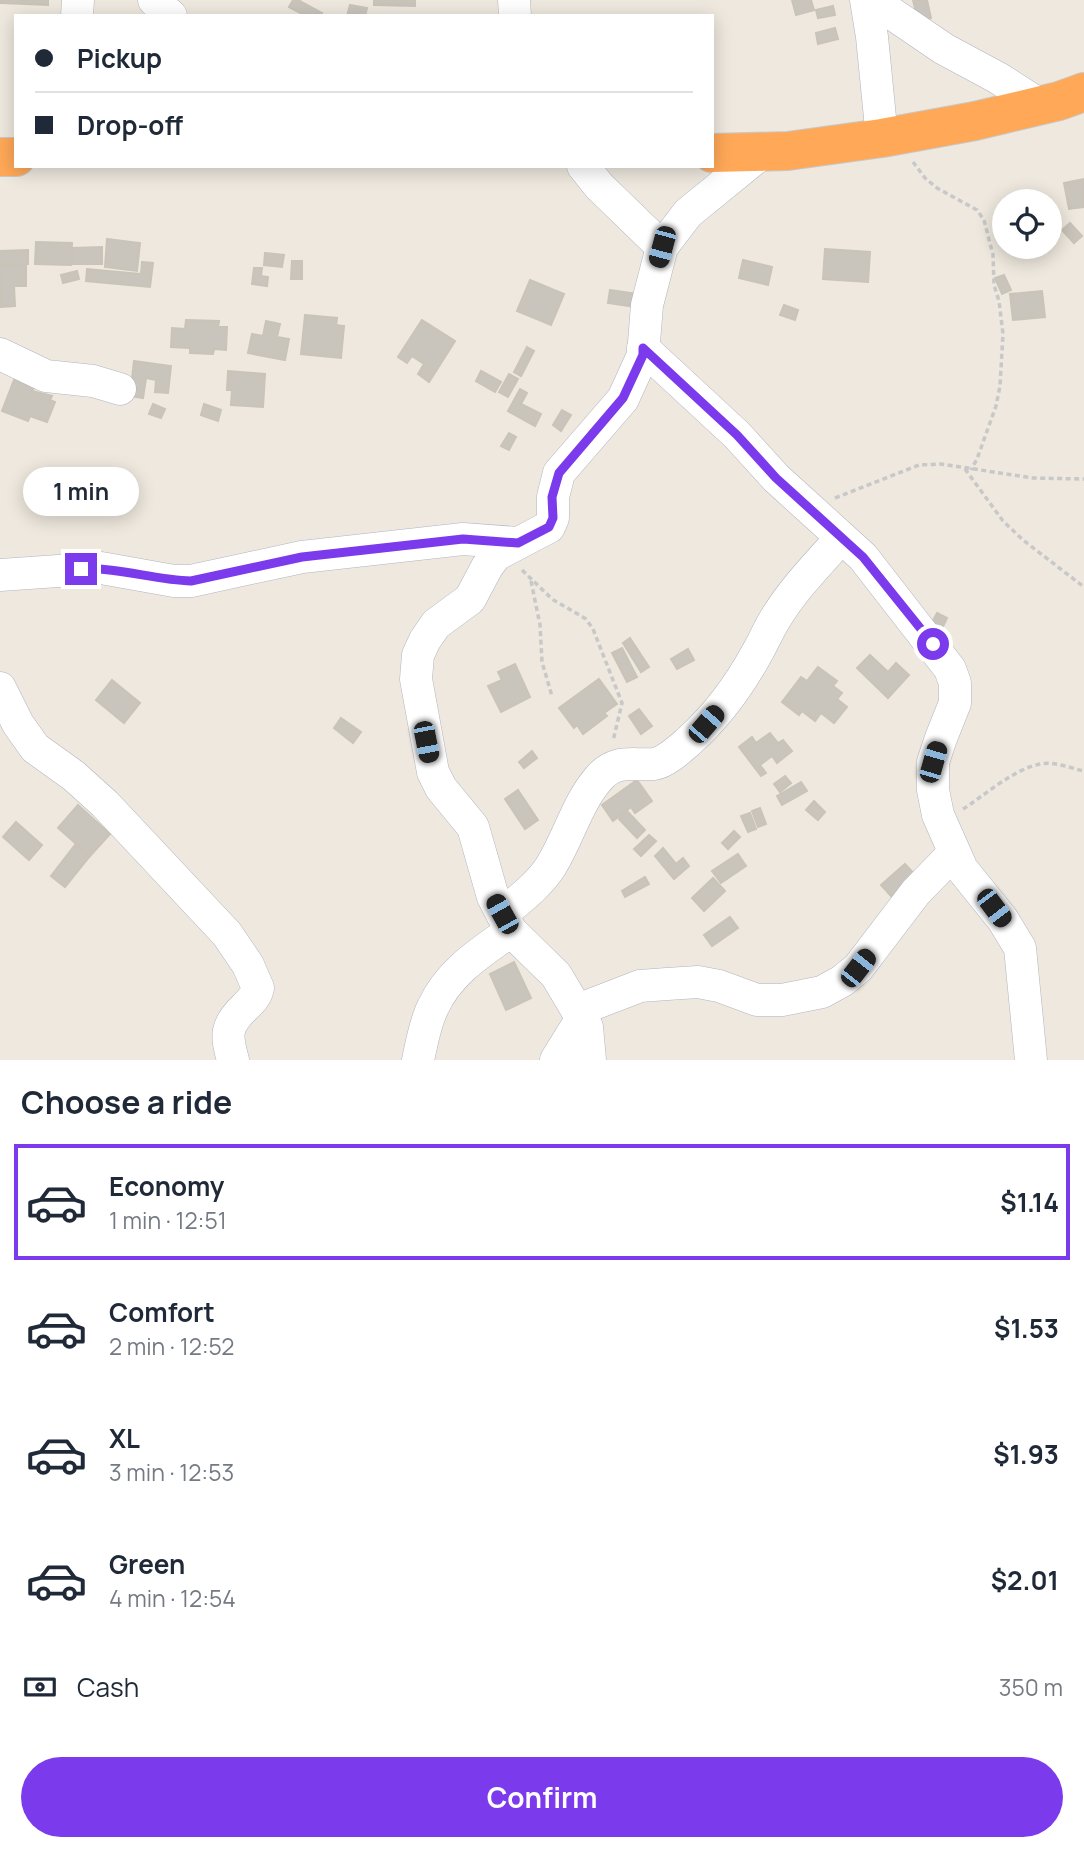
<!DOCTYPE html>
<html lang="en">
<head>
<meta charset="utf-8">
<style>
  body { margin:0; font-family:Manrope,sans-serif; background:#f6f6f7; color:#1f2937; height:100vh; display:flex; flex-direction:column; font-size:26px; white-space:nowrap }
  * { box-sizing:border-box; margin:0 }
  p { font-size:23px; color:#747a83 }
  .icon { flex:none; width:38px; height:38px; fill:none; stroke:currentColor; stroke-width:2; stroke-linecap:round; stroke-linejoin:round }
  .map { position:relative; height:1060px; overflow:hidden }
  .side { display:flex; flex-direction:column; background:#fff; flex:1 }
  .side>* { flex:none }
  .guide { position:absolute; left:14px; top:14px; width:700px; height:154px; border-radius:0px; box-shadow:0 4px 18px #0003; display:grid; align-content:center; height:154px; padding:0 21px; background:#fff }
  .fabs { position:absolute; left:992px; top:189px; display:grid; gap:14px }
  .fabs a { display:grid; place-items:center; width:70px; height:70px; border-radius:50%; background:#fff; box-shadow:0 4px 18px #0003; font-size:35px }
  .end { position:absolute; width:32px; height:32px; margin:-16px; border:9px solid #7c3aed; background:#fff; box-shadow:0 0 0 4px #fff }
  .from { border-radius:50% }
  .bubble { position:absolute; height:49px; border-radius:24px; background:#fff; box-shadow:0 4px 18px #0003; font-size:23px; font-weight:700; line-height:49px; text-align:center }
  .car { position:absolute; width:21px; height:42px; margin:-21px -10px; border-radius:9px; box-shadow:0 0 5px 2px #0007; background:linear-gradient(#222 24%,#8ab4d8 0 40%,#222 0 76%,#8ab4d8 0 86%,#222 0) }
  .guide b { display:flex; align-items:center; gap:24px; height:66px; font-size:26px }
  .guide b+b { border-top:2px solid #e0e1e3 }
  .guide i { width:18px; height:18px; background:#1f2937 }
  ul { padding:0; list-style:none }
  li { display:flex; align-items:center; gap:21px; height:116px; margin:0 14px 10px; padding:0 7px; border:4px solid transparent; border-radius:0px }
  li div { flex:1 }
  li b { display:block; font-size:26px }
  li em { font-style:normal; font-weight:700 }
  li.current { border-color:#7c3aed }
  li>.icon { width:63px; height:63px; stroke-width:1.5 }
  h2 { padding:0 21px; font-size:32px; line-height:84px }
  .pay { display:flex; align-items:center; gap:18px; height:77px; padding:0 21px; font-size:26px }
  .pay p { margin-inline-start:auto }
  .action { display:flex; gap:14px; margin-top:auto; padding:14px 21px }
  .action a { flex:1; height:80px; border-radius:42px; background:#7c3aed; color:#fff; font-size:28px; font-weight:700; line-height:80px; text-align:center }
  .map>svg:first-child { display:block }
  .building { fill:#c9c5bd; stroke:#c9c4b7; stroke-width:2 }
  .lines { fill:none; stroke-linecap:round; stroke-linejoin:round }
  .minor-casing { stroke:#b2b4c0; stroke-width:33 }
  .highway-casing { stroke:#c8c8c8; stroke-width:40 }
  .path { stroke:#c8c8c8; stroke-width:3.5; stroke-dasharray:5 3.5; stroke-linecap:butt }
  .minor { stroke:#fff; stroke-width:32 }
  .highway { stroke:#ffa858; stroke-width:38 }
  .route { stroke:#7c3aed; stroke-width:9 }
</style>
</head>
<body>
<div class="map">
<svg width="1084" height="1060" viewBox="0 0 1084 1060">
  <rect width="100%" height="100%" fill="#eee8de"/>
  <g class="building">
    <polygon points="0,0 48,0 48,5 0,3"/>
    <polygon points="293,0 298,0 322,13 320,16 306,16 289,7"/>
    <polygon points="374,0 415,0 415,6 374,5"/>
    <polygon points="792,0 811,0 814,10 796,15"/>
    <polygon points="913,0 927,0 931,18 918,21"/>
    <polygon points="350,5 367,8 365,16 347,16"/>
    <polygon points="833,6 835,15 818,18 816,10"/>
    <polygon points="835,28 838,39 818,44 816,33"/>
    <polygon points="1084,179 1084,207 1069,209 1064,183"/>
    <polygon points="1070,223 1082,236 1074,243 1062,230"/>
    <polygon points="107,239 140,243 137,271 105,267"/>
    <polygon points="36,242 72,243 71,265 35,264"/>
    <polygon points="102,247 102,264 73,264 73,248"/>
    <polygon points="825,249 870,252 868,282 823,279"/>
    <polygon points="28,250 28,264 0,264 0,251"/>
    <polygon points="265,253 284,255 282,267 264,265"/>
    <polygon points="743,260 772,267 768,285 739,278"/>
    <polygon points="292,261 302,261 302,279 291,279"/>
    <polygon points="142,262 153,263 150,287 86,281 87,269 141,274"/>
    <polygon points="0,265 26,265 26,286 14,286 15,306 0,307"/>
    <polygon points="254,268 262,268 261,276 268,277 267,286 252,284"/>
    <polygon points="77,271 79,279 63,283 61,275"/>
    <polygon points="1004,275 1011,290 1002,294 995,278"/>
    <polygon points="530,280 564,294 551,325 517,311"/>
    <polygon points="610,290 638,294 636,307 608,303"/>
    <polygon points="1042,291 1045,317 1013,320 1010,294"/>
    <polygon points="784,305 798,310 795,320 780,315"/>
    <polygon points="305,315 337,318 336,325 344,326 341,358 301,354"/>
    <polygon points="186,320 219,321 218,327 227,327 226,350 214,349 213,354 190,353 190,348 171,347 172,328 185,329"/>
    <polygon points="422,320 455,341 429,382 418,374 424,364 412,356 407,363 398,357"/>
    <polygon points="266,321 280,324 277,337 289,339 285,360 248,353 252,334 263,336"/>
    <polygon points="527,347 534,351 521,376 514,372"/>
    <polygon points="134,361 171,366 168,393 155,392 156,380 146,378 143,398 130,396"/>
    <polygon points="228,371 265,374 263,407 231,405 232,390 227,390"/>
    <polygon points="481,371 501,382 495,392 476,381"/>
    <polygon points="509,374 518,379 508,397 499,392"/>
    <polygon points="14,380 34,388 32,391 52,396 50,400 55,402 47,422 30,416 28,421 2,411"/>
    <polygon points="520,389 527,393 521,404 541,414 535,426 508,411"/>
    <polygon points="153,404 165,409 161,418 149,414"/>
    <polygon points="204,404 221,410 218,421 201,415"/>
    <polygon points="562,410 571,415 561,431 553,425"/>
    <polygon points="509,433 516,437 509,450 501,446"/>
    <polygon points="937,613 947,618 940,633 929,628"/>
    <polygon points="630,638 649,667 641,672 623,643"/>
    <polygon points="622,648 637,677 627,682 612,653"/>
    <polygon points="688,649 694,660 677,669 671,659"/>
    <polygon points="870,655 888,672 896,663 909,675 888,698 857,668"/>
    <polygon points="515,664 530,697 501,712 488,686 502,680 498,672"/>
    <polygon points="818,667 837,681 833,686 842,693 837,699 847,707 834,723 821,713 815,721 802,711 799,715 782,702 801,677 807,681"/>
    <polygon points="599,679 617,704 604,713 607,716 583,734 577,725 574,728 559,708"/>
    <polygon points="112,680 140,703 124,723 96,700"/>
    <polygon points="639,709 652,726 641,734 629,716"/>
    <polygon points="341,718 361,732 353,743 334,728"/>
    <polygon points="770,733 778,743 783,740 792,751 777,763 772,756 760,765 766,773 761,776 739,747 752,737 756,743"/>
    <polygon points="532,751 537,758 524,768 519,762"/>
    <polygon points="785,776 791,783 780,792 774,784"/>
    <polygon points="637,780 652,801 635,813 631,807 613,821 602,805"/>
    <polygon points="801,782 807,791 782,805 777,796"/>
    <polygon points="518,790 538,820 525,829 505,799"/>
    <polygon points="814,801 825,812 818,820 806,810"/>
    <polygon points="78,805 110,834 90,856 58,828"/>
    <polygon points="760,808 766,824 758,827 752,811"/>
    <polygon points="627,811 645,830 637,838 619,819"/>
    <polygon points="750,813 756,829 748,832 741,816"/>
    <polygon points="16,822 42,845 29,860 3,837"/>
    <polygon points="734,831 740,837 728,849 722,843"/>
    <polygon points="649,835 656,841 641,856 634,849"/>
    <polygon points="75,845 90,856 65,887 51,876"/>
    <polygon points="663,848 676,864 683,858 689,866 674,879 655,856"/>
    <polygon points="738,854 746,866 721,883 712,871"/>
    <polygon points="905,864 917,877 893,898 881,885"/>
    <polygon points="645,877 649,884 625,897 622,891"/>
    <polygon points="713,878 725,891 704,911 692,898"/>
    <polygon points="730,917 738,928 712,946 704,935"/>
    <polygon points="514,962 531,998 506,1010 490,974"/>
  </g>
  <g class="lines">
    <defs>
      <g id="minor">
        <polyline points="154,0 171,16"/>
        <polyline points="514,0 515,16"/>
        <polyline points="866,0 872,37 882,138"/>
        <polyline points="872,0 944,49 998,78 1040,105"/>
        <polyline points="77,16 78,0"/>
        <polyline points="583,166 599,186 662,247"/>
        <polyline points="643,348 737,435 776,478 863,557 950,669 955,683 955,703 941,738 933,762 933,790 938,815 962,869 1003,920 1020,948 1031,1060"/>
        <polyline points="0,354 46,376 93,381 120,389"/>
        <polyline points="0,575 101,568 174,581 191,581 302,557 463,539 518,543"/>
        <path d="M0 688 18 724 35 748 74 776 105 804 227 934 248 965 258 988C256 997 251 1001 245 1007 225 1026 226 1035 233 1060"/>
        <path d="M502 914C520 899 539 885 551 866 569 837 577 803 599 778 616 758 634 766 654 764 666 762 680 749 689 741 717 716 739 686 757 653 764 641 769 628 777 616 795 587 819 563 841 538"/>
        <polyline points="578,1010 640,986 667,984 698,982 719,986 757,1000 782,1000 822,992 842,981 858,968 916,892 954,853"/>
        <path d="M418 1060C422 1042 425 1023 433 1007 449 972 481 952 511 931"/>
        <polyline points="556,1060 582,1018"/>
        <polyline points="590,1060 587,1027 556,975 511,931 493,897 473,827 441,788 433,772 416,679 418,655 425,640 436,624 470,599 487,567 496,555 549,527 553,518 553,497 559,473 623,399 643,355 647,305 662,247 688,213 763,152"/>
      </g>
      <g id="highway">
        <polyline points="712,153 788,151 882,138 975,121 1059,101 1084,92"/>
        <polyline points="0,157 16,157"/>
      </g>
    </defs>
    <use href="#minor" class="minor-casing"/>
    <use href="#highway" class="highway-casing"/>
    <g class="path">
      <polyline points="913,162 925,178 937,188 977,210 984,220 993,255 994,285 999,301 1003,334 1000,386 996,406 977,459 971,470"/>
      <polyline points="965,469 1003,521 1023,540 1084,587"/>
      <polyline points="835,498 919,465 941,464 1033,478 1084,479"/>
      <polyline points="522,570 552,599 586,619 593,629 622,703 613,741"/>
      <polyline points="531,581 540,625 542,662 552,696"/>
      <path d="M963 809C985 795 1014 769 1040 764 1054 761 1070 768 1084 771"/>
    </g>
    <use href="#minor" class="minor"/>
    <use href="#highway" class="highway"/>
  </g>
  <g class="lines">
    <path class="route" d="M81 569C118 567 154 580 191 581L302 557 463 539 518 543 549 527 553 518 552 497 559 473 623 398 643 355V348L737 435 776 478 863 557 933 644"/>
  </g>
</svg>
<div class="fabs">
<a><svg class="icon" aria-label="locate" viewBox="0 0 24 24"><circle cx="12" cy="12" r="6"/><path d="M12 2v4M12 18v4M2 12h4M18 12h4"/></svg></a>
</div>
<i class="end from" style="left:933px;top:644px"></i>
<i class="end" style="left:81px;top:569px"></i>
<div class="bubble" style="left:23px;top:467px;width:116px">1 min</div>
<i class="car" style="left:662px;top:247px;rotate:195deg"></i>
<i class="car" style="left:706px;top:724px;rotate:41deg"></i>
<i class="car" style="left:426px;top:742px;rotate:169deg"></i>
<i class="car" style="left:933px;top:762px;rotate:16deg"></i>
<i class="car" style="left:994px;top:908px;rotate:143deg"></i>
<i class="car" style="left:502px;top:914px;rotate:331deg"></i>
<i class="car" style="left:858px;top:968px;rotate:38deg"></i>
<div class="guide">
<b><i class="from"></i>Pickup</b>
<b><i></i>Drop-off</b>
</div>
</div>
<section class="side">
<h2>Choose a ride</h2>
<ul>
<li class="current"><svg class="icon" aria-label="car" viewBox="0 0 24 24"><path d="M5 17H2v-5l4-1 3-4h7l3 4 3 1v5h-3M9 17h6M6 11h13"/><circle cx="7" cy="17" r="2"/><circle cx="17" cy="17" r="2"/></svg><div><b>Economy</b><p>1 min · 12:51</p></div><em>$1.14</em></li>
<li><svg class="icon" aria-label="car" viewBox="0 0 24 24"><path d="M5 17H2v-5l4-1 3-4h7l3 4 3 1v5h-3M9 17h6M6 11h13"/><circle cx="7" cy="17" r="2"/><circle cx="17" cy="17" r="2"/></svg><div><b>Comfort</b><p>2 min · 12:52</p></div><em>$1.53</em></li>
<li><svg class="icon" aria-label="car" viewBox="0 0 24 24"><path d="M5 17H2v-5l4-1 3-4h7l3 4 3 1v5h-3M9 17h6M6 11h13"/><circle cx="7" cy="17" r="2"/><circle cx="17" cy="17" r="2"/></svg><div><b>XL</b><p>3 min · 12:53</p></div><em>$1.93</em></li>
<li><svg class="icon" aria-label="car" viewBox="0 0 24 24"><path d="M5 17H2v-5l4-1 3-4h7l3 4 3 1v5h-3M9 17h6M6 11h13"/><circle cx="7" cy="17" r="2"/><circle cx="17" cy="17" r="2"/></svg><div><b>Green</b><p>4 min · 12:54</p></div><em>$2.01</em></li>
</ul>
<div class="pay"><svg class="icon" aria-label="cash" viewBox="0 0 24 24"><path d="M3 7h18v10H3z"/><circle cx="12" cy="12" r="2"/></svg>Cash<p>350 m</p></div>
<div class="action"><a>Confirm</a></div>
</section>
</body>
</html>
